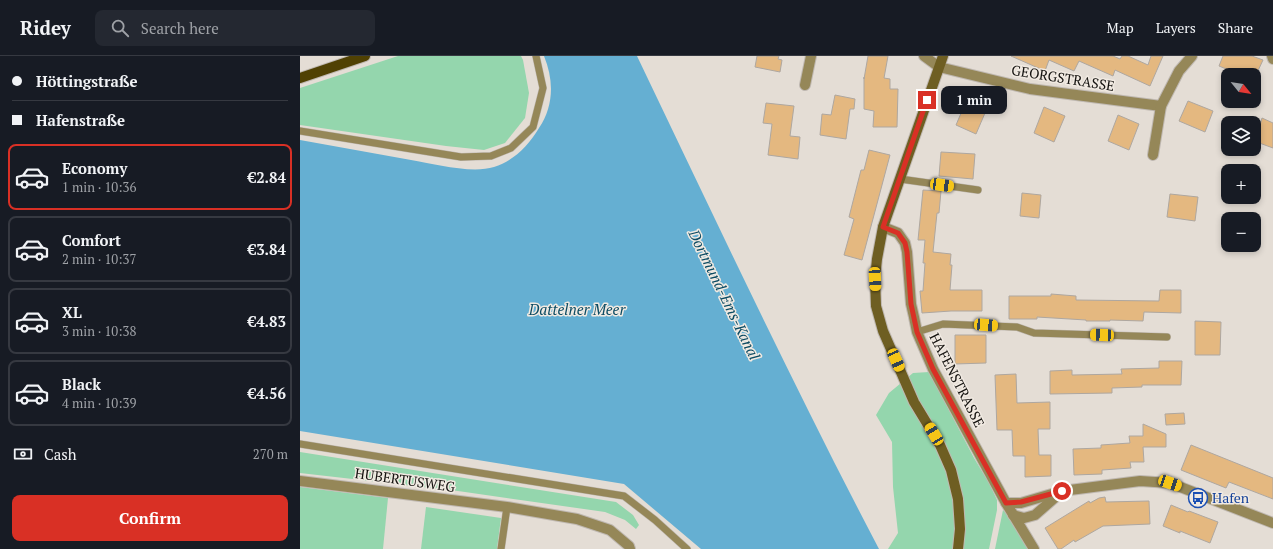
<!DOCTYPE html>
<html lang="en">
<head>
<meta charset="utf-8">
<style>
  body { margin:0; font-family:"PT Serif",serif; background:#242831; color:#f1f3f6; height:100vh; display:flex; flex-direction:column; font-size:15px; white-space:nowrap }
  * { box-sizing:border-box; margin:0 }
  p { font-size:13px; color:#9ea1a6 }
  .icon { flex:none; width:22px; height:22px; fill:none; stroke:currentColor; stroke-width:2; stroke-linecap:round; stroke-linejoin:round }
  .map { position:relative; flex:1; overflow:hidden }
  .details { display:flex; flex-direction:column; background:#171b24; width:300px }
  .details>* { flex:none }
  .hud { display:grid; align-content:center; height:88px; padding:0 12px; background:#171b24 }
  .needle { width:26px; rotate:120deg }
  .buttons { position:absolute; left:921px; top:12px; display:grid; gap:8px }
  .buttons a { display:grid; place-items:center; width:40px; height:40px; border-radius:8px; background:#171b24; box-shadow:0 2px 6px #0003; font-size:20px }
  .end { position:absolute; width:18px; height:18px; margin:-9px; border:5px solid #d93025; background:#fff; box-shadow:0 0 0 2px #fff }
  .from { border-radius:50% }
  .bubble { position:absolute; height:28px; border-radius:8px; background:#171b24; box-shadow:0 2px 6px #0003; font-size:13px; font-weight:600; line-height:28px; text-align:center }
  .car { position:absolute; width:12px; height:24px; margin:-12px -6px; border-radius:5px; box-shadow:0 0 3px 1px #0007; background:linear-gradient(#f5c518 24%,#345 0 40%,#f5c518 0 76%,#345 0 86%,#f5c518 0) }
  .hud b { display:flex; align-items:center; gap:14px; height:38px; font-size:15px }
  .hud b+b { border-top:1px solid #363941 }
  .hud i { width:10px; height:10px; background:#f1f3f6 }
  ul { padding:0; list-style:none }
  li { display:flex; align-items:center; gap:12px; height:66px; margin:0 8px 6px; padding:0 4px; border:2px solid #363941; border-radius:8px }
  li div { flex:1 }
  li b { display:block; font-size:15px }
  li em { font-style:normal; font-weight:600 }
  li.selected { border-color:#d93025 }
  li>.icon { width:36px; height:36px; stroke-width:1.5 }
  .pay { display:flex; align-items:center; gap:10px; height:44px; padding:0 12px; font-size:15px }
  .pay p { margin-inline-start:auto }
  .button { display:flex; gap:8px; margin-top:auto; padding:8px 12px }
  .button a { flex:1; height:46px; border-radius:8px; background:#d93025; color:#fff; font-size:16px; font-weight:600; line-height:46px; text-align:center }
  header { display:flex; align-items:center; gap:24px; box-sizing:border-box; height:56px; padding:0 20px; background:#171b24; border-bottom:1px solid #363941 }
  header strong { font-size:19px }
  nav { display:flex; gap:22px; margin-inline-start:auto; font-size:14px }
  .search { width:280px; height:36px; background:#242831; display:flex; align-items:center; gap:10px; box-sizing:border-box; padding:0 14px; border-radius:8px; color:#9ea1a6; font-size:15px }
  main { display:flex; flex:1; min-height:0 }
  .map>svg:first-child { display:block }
  .green { fill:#94d6ad }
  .water { fill:#65afd2 }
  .building { fill:#e4b880; stroke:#aea7a0 }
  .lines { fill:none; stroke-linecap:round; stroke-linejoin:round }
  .lane-casing { stroke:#bfb8b1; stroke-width:8 }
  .street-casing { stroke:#bfb8b1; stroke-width:12 }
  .secondary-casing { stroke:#bfb8b1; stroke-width:12 }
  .primary-casing { stroke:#bfb8b1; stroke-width:12 }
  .lane { stroke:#958758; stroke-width:7 }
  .street { stroke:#958758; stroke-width:10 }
  .secondary { stroke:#6e5e22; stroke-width:10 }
  .primary { stroke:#504103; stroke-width:10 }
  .route { stroke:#d93025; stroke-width:5 }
  .labels { text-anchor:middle; stroke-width:3; stroke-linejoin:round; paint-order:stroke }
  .street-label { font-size:14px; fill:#14120f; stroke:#f1eae2 }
  .transit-label { font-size:14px; fill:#164399; stroke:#f1eae2; text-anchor:start }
  .water-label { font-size:15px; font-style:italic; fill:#0c4b63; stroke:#f1eae2 }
</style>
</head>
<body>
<header>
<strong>Ridey</strong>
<div class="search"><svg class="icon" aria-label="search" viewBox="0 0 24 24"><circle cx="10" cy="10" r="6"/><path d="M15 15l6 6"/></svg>Search here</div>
<nav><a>Map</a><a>Layers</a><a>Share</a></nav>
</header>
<main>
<section class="details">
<div class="hud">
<b><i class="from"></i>Höttingstraße</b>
<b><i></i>Hafenstraße</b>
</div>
<ul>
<li class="selected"><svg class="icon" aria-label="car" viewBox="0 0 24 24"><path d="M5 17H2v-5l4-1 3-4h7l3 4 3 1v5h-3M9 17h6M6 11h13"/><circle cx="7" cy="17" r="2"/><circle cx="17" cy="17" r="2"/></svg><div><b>Economy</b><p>1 min · 10:36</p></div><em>€2.84</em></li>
<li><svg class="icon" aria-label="car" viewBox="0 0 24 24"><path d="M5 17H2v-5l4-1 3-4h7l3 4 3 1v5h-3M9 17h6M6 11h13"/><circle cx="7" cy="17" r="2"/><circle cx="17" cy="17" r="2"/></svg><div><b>Comfort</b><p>2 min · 10:37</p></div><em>€3.84</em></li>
<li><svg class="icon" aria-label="car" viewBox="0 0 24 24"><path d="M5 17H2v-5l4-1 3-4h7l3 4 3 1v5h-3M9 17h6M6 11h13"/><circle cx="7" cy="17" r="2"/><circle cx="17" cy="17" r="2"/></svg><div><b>XL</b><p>3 min · 10:38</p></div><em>€4.83</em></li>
<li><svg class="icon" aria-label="car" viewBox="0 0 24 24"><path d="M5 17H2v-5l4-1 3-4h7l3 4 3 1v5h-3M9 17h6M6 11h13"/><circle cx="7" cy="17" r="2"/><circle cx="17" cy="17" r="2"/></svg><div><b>Black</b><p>4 min · 10:39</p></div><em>€4.56</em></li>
</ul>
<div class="pay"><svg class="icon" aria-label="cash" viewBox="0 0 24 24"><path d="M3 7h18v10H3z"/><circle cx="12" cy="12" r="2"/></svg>Cash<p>270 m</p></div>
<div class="button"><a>Confirm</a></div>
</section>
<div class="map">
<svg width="973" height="493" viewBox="0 0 973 493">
  <rect width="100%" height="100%" fill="#e4ddd5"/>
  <g class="green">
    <polygon points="98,0 221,0 223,4 229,37 225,62 205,87 184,94 146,90 0,69 0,32"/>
    <polygon points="629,316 674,402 689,427 697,444 697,454 689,493 588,493 598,477 593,431 592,386 576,359 589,337 613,317"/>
    <polygon points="0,396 316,446 333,459 339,469 336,473 325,464 305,456 158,435 0,417"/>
    <polygon points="0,431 88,442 83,493 0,493"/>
    <polygon points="126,451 201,462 197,493 121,493"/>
    <polygon points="703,454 715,467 731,493 695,493"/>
  </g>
  <path class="water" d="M244 0H337C416 165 494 331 579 493H401L324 428 0 375V84C37 91 74 97 111 104 134 108 172 118 194 111 215 104 228 90 239 72 254 50 254 24 244 0Z"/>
  <g class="building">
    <polygon points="457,0 479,0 478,3 482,4 480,16 455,11"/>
    <polygon points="568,0 588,0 584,22 590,23 590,33 598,33 597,71 573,71 574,55 564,53 564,21 564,23"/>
    <polygon points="711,0 813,0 820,3 822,0 828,0 848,9 851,0 863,0 850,30 815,14 813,20 779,5 774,15 749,4 745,15"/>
    <polygon points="923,0 952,0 963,4 956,19 941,19 919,10"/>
    <polygon points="671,34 691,43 676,78 656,69"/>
    <polygon points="535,39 555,43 554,53 550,53 546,83 520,79 522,58 531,59"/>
    <polygon points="888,45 913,55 905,76 879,65"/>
    <polygon points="466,47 494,50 490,80 500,81 498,103 468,99 472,68 463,67"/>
    <polygon points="744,51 765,60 754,86 734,77"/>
    <polygon points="818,59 839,68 829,94 808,85"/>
    <polygon points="962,62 973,67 973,92 954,85 954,67 960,69"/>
    <polygon points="569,94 590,99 562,204 544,199 554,163 549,161 561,114 564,114"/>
    <polygon points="641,96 675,98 673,123 639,120"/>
    <polygon points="623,134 641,135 639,157 637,157 633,196 651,198 650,209 652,209 650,234 682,234 682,255 651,255 622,257 620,235 623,235 625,207 623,207 625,184 618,184"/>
    <polygon points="722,137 741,139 739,162 720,160"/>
    <polygon points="870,138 898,141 895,165 867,161"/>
    <polygon points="860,234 881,234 881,257 844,256 843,265 810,264 810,265 786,265 786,264 737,261 737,263 709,263 709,240 751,240 751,238 776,240 776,244 859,245"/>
    <polygon points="895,265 921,266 920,299 895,299"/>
    <polygon points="655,279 686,279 686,307 655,308"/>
    <polygon points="859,305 882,305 881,329 842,329 842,331 812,332 812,337 750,338 750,315 772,314 772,319 822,318 821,313 859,312"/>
    <polygon points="716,318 717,347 750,346 750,373 738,373 739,399 751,399 751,420 725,421 725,400 713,400 712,374 697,374 695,319"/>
    <polygon points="884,357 885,368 866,369 865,358"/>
    <polygon points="843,368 866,378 866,391 843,391 844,406 830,406 831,412 802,414 802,418 774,419 773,393 801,392 801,389 830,387 829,380 843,380"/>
    <polygon points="891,389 973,422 973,443 929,426 926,432 881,414"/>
    <polygon points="805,441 806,446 849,445 850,468 803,470 775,486 774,484 761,493 758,493 745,472 789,445 790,447 799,442"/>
    <polygon points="871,449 888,456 889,455 918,466 910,487 880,475 880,477 863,470"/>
  </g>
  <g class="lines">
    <defs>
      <g id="lane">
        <polyline points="0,75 161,101 191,100 211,92 233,71 243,32 236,0"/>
        <polyline points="600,123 678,134"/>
        <polyline points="617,276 643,268 717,271 734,277 867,281"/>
        <polyline points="0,388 324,440 355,464 387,493"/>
        <polyline points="201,493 207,451"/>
      </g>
      <g id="street">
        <polyline points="624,0 639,11 730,33 861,50"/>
        <polyline points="972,0 973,3"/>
        <polyline points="505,29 511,0"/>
        <polyline points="853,99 861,50 879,15 892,0"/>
        <polyline points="583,171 598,177 605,187 607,196 611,248 614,261 617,276 633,313 706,447 734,493"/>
        <polyline points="0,425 207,451 277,463 310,474 329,490 330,493"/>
        <polyline points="706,447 721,447 762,435 840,425 870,427 973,467"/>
        <polyline points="713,459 724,462 735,459 759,438"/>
      </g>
      <polyline id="secondary" points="643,0 583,171 577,203 575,223 576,250 583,275 614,346 640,389 651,414 658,443 660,473 658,493"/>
      <polyline id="primary" points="0,22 65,0"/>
    </defs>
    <use href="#lane" class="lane-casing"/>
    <use href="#street" class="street-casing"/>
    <use href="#secondary" class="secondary-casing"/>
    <use href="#primary" class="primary-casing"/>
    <use href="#lane" class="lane"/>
    <use href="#street" class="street"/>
    <use href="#secondary" class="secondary"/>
    <use href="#primary" class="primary"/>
  </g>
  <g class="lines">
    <polyline class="route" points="627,44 583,171 598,177 605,187 607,196 611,248 617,276 633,313 706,447 721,446 762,435"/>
  </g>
  <defs>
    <symbol id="bus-ring" viewBox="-11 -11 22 22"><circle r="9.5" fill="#f1eae2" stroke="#1a4fb4" stroke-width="1.5"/><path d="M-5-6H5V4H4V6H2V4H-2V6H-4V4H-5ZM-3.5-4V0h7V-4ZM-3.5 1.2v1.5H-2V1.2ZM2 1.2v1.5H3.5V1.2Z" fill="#1a4fb4"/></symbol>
  </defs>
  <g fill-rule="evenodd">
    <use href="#bus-ring" x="887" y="431" width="22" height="22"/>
  </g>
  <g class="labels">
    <g class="street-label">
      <text transform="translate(763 22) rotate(9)" y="5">GEORGSTRASSE</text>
      <text transform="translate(657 324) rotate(63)" y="5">HAFENSTRASSE</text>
      <text transform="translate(105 424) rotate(8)" y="5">HUBERTUSWEG</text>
    </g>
    <g class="transit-label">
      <text x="912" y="447">Hafen</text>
    </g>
    <g class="water-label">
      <text transform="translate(424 239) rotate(64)" y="5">Dortmund-Ems-Kanal</text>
      <text x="277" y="259">Dattelner Meer</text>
    </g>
  </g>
</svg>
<div class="buttons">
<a><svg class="needle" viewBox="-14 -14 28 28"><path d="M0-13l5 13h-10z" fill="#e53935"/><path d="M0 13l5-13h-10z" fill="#9ea1a6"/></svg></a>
<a><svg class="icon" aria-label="layers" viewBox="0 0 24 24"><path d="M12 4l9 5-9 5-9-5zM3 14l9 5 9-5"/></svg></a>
<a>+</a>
<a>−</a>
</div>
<i class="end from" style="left:762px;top:435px"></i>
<i class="end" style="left:627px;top:44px"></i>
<div class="bubble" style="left:641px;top:30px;width:66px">1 min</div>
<i class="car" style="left:642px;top:129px;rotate:98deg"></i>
<i class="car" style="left:575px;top:223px;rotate:177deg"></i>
<i class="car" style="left:686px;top:269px;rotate:94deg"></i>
<i class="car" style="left:802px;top:279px;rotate:272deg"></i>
<i class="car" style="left:596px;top:304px;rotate:156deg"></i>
<i class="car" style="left:634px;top:378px;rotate:329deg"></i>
<i class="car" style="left:870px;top:427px;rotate:109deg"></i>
</div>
</main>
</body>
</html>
